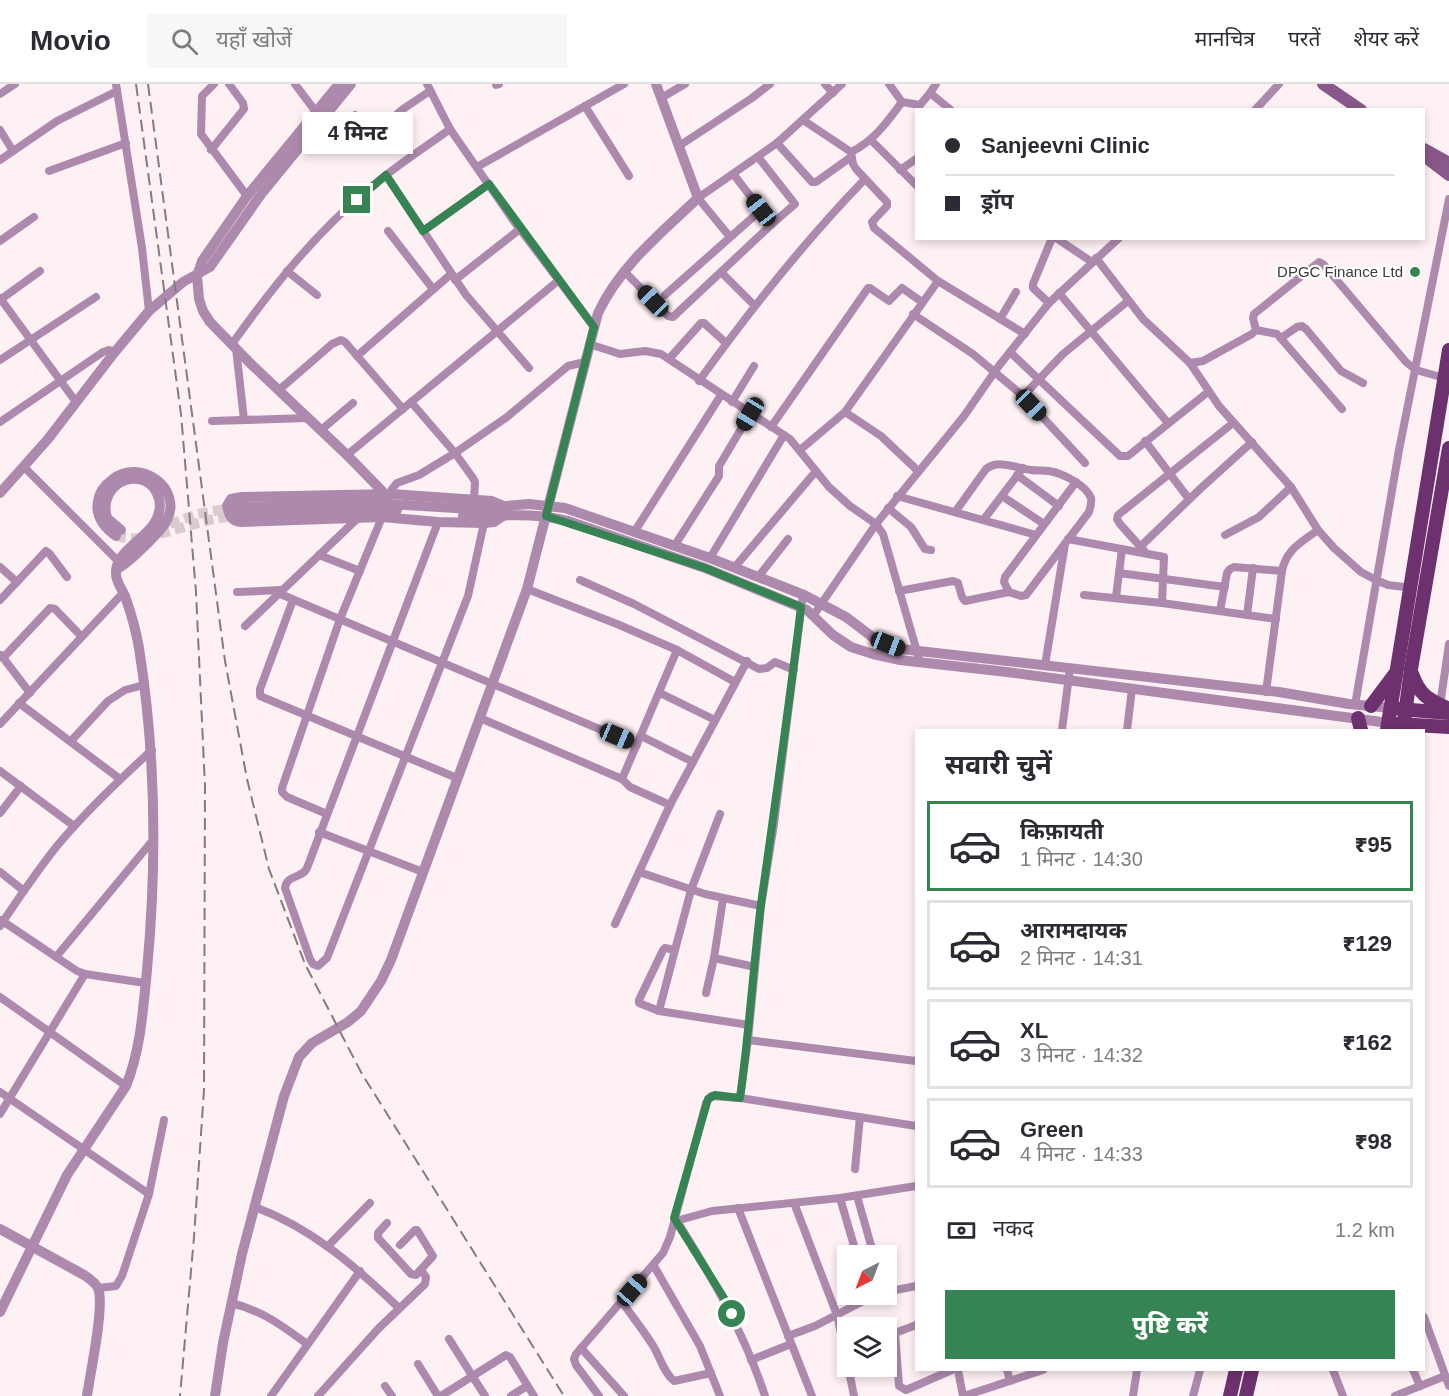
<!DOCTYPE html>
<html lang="hi">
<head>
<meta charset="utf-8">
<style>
  body { margin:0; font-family:Arial,"Noto Sans Devanagari",sans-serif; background:#f7f7f7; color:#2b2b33; height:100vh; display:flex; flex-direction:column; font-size:22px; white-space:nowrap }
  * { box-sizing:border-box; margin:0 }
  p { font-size:20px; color:#7c7c81 }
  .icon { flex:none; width:33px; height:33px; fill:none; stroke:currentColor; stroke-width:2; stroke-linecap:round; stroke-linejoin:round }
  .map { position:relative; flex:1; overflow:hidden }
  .panel { position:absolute; left:915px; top:645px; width:510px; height:642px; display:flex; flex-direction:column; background:#fff; border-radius:0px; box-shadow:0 3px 9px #0003 }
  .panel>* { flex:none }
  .guide { position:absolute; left:915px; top:24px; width:510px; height:132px; border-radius:0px; box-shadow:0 3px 9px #0003; display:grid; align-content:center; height:132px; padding:0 30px; background:#fff }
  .needle { width:39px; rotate:222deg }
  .controls { position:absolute; left:837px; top:1161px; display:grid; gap:12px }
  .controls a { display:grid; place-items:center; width:60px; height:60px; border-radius:0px; background:#fff; box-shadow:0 3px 9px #0003; font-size:30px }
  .end { position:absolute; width:27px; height:27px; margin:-14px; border:8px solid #368453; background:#fff; box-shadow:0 0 0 3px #fff }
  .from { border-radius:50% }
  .bubble { position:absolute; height:42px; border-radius:0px; background:#fff; box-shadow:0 3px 9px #0003; font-size:20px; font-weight:800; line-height:42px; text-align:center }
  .car { position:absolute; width:18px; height:36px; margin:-18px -9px; border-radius:8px; box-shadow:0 0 4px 2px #0007; background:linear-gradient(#222 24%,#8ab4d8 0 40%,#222 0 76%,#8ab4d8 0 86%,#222 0) }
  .guide b { display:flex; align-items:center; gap:21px; height:57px; font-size:22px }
  .guide b+b { border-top:2px solid #e1e1e2 }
  .guide i { width:15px; height:15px; background:#2b2b33 }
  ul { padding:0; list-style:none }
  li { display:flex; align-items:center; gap:18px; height:90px; margin:0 12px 9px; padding:0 18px; border:3px solid #e1e1e2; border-radius:0px }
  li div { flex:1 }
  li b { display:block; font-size:22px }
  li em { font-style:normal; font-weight:800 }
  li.selected { border-color:#368453 }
  li>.icon { width:54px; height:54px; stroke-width:1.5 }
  h2 { padding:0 30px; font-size:27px; line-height:72px }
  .pay { display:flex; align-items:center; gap:15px; height:66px; padding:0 30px; font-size:22px }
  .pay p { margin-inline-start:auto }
  .cta { display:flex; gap:12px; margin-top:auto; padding:12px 30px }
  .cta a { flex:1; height:69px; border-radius:0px; background:#368453; color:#fff; font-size:24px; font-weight:800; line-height:69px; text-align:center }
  header { display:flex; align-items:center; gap:36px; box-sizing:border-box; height:84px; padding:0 30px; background:#fff; border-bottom:2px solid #e1e1e2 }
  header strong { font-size:28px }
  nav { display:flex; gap:33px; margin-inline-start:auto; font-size:21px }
  .search { width:420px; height:54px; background:#f7f7f7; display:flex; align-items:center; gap:15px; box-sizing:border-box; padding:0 21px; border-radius:0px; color:#7c7c81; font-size:22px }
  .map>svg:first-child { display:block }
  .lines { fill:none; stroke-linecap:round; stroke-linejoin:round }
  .tertiary-tunnel { stroke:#d8cccf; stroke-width:10; stroke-dasharray:10 5; stroke-linecap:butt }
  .minor { stroke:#ad8aad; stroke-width:8 }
  .tertiary { stroke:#ad8aad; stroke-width:10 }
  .secondary { stroke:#895789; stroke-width:12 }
  .primary { stroke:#6e316f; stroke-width:14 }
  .rail { stroke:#837b7d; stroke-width:2; stroke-dasharray:12 6; stroke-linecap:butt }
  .route { stroke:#368453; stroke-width:8 }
  .poi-dot { fill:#368453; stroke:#fff; stroke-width:2 }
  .labels { text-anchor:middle; stroke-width:4.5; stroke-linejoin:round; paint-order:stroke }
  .poi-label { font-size:15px; fill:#3f3a3b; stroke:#fff; text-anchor:end }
</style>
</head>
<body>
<header>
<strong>Movio</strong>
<div class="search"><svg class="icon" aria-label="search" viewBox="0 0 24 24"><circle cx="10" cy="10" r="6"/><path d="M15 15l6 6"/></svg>यहाँ खोजें</div>
<nav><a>मानचित्र</a><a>परतें</a><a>शेयर करें</a></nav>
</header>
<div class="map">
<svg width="1449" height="1312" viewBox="0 0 1449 1312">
  <rect width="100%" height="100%" fill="#fef1f4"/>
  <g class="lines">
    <g class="tertiary-tunnel">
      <polyline points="170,440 198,430 236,423"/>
      <path d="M116 452C139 459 158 450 181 444 200 438 218 434 237 431"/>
    </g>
    <g class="minor">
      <polyline points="116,0 142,164 149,227"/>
      <polyline points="214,0 202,12 201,50 247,112"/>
      <polyline points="295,0 316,28"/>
      <polyline points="427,0 450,45 513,136 594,243"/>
      <polyline points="825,0 833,9"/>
      <polyline points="889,0 902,18 920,21 930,9 951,26"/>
      <polyline points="496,1 499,0"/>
      <polyline points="930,9 936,0"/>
      <polyline points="0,10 15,0"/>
      <polyline points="661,14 685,0"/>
      <polyline points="585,22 629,92"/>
      <polyline points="1255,26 1279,0"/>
      <polyline points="355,31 372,52 403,25 430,7"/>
      <polyline points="803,36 851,68 853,80 856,85 887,118 887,122 872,138 874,144 938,197 1025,250"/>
      <polyline points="0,46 13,67"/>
      <polyline points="871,56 916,101"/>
      <polyline points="777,59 812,98 816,98 851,73"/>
      <polyline points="679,62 752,14 770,0"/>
      <polyline points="211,66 244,25 243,19 229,0"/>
      <path d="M851 68C874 57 887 38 902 18"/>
      <polyline points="0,76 57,37 117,7"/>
      <polyline points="477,83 624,0"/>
      <polyline points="900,86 916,75"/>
      <polyline points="49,87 126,59"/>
      <polyline points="386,91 466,211 529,284"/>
      <polyline points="734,91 772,140 795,120 758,73"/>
      <polyline points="388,147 433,205"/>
      <polyline points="423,147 489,100"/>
      <polyline points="730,153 698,114 777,59 842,0"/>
      <polyline points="1056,154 1092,178"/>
      <polyline points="0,157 34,133"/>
      <polyline points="1096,174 1143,235 1190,279 1219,322 1291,403 1318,446 1334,464 1361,488 1376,496 1388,501 1413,504"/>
      <polyline points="287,187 317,211"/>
      <polyline points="624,187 668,232 673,233 772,140"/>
      <polyline points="721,188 755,222"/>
      <polyline points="455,196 520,145"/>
      <polyline points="1059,209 1168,339"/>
      <polyline points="665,211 761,126"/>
      <polyline points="0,214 76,318"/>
      <polyline points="0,216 40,187"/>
      <polyline points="1049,219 1033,204 1033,200 1052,154"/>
      <polyline points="913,230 973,270 1023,312 1085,379"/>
      <polyline points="1000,235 1016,208"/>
      <polyline points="1256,246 1277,250 1342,325"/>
      <polyline points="1281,254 1297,243 1302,242 1306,245 1341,287 1363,299"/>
      <path d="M232 260C272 204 315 149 369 105 394 83 423 65 450 45"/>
      <polyline points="589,260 620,270 645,267 661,270 790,355 829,403 850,422 876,440 883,450 920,578"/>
      <polyline points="236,264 244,336"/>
      <polyline points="1010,268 1120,372 1128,372 1208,308"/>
      <polyline points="357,272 451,190"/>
      <polyline points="669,275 701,239 704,239 726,259"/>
      <polyline points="0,276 96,213"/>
      <polyline points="1190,279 1203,277 1252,250 1256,246 1253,234 1254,230 1319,178 1324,181 1406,278 1416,286 1448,295"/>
      <path d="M699 297C750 226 804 158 865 95"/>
      <polyline points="279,306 332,260 341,256 345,258 403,325"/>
      <polyline points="1023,312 1063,270 1128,217"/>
      <polyline points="411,318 455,369 473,394 475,398 474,416"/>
      <polyline points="732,318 754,282"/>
      <polyline points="845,328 881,352 918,387"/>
      <polyline points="212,337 308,334"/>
      <polyline points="0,338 103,268 109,266 114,269"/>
      <polyline points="771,343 868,204 870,204 889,217 902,204 922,218"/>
      <polyline points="321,346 353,319"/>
      <polyline points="1145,357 1189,415"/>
      <polyline points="800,366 845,328 938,197"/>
      <polyline points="347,371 559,196"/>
      <polyline points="24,383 121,480"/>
      <polyline points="1017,391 1059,422"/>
      <polyline points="391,410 392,405 397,399 419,391 455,369 507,333 568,282 585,278"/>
      <polyline points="897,412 1036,451"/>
      <polyline points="1002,412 1044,440"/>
      <polyline points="888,424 911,443 925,465 931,466"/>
      <polyline points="984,435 1023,384"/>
      <path d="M438 438 307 784C302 795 287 790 285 804L310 875 313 880 318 882 327 874 468 512 484 439"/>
      <polyline points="635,447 721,311"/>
      <polyline points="1225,451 1259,433 1291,403"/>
      <polyline points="1068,455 1164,473 1162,519"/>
      <polyline points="675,461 719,392 719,382 750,330"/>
      <polyline points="1140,463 1200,405 1252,358"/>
      <polyline points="1146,469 1120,440 1117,435 1118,431 1233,339"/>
      <polyline points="319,471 360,487"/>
      <polyline points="710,474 784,351"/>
      <polyline points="0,483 17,498"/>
      <polyline points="734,484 816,387"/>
      <path d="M1282 487C1286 466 1301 458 1318 446"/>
      <polyline points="1119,489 1225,503"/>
      <polyline points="758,493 788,455"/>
      <polyline points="580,496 634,520 759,585 767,584 775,578 794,586"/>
      <path d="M899 507 953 497 958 499 962 513 965 517 1009 508 1021 512 1026 511 1089 428C1090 424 1092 419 1091 414 1086 401 1062 389 1049 387 1043 386 1037 387 1031 386 1016 384 999 375 986 385L955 428"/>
      <polyline points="237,508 281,506"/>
      <polyline points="1009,508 1004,498 1005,493 1076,398"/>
      <polyline points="278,509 637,661"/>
      <polyline points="1084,511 1162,519 1276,535"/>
      <polyline points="1116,513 1122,465"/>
      <polyline points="0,516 46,467 49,469 67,493"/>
      <polyline points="293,516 260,605 260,612 457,694"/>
      <polyline points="1220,527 1227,489 1230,485 1234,483 1282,487 1266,608"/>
      <polyline points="1247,531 1253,484"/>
      <polyline points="813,532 876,440 964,332 998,283 1049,219 1119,154"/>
      <polyline points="245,542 359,433"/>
      <polyline points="677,566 735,598"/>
      <polyline points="1,571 30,609"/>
      <polyline points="3,574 50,524 55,525 81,552"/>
      <polyline points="1045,581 1065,460"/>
      <polyline points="660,609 715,636"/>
      <polyline points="19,619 120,695"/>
      <polyline points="1355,621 1399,366 1449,115"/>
      <polyline points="1440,621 1449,560"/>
      <polyline points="480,634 622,695 677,566 617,540 527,505"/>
      <polyline points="0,640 123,509"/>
      <polyline points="1062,646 1070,584"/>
      <polyline points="1127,646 1132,605"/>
      <polyline points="641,652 693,678"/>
      <polyline points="71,657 108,617 125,606 144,601"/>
      <polyline points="0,687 74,742"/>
      <polyline points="622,695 630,703 670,721"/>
      <polyline points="0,729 21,702"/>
      <polyline points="327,730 287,713 282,708 282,704 340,535 382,433"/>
      <polyline points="720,730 691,806 675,866 665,864 663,866 639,916 639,919 659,927 749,941"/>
      <polyline points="319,748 423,788"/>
      <polyline points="0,788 24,807"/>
      <polyline points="639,788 705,810 761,822"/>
      <polyline points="1,836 77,887 85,890 145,899"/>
      <polyline points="615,840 670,721 747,577"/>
      <path d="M0 842C18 815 37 787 57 762 86 727 119 696 152 666"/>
      <polyline points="56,873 153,756"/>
      <polyline points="714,874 755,883"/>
      <polyline points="706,909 714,874 723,815"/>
      <polyline points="0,913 126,1002"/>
      <polyline points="659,927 675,866"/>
      <polyline points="748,956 916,977"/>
      <polyline points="0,1008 149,1110"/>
      <polyline points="740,1014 748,956 761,822 774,740 803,511"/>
      <polyline points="0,1030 85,890"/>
      <polyline points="855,1085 860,1033"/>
      <polyline points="857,1112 874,1172"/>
      <polyline points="840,1114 857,1172"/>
      <polyline points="794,1119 837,1231 848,1281"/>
      <path d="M255 1123C312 1144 356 1183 399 1224"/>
      <polyline points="738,1124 812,1312"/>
      <path d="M675 1134C711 1191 744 1248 765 1312"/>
      <polyline points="676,1137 712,1127 840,1114 916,1102"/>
      <polyline points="387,1139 378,1149 378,1154 411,1190 416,1191 433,1172 417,1146 415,1146 400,1161"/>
      <polyline points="328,1162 370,1119"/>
      <polyline points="654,1182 700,1262 720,1312"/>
      <polyline points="98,1204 116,1202 122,1192 149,1110 164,1036"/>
      <polyline points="886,1208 916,1202"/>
      <path d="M622 1218C632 1232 643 1246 652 1260 660 1272 663 1288 674 1297L711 1289"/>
      <path d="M231 1219C261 1226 283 1242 307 1260"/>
      <polyline points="1424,1233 1449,1302"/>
      <polyline points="916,1241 895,1249 899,1302 906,1306 952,1286"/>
      <polyline points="788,1252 815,1242 871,1213"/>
      <polyline points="449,1255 485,1312"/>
      <polyline points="581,1264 624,1312"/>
      <polyline points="751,1276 791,1260"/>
      <polyline points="418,1280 438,1312"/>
      <polyline points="848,1282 854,1312"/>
      <polyline points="958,1286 963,1312"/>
      <polyline points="1007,1286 1010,1297"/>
      <polyline points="1333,1286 1343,1312"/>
      <polyline points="1413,1286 1420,1302"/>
      <polyline points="385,1302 392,1312"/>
      <polyline points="271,1312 360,1187"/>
      <polyline points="318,1312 378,1245 425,1200 426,1193 421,1186"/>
      <polyline points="441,1312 506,1271 510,1273 534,1312"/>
      <polyline points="511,1312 527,1302"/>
      <polyline points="599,1312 576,1281 574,1275 576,1270 663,1169 670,1153 706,1019 711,1012 740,1014 916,1042"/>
      <polyline points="964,1312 1043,1286"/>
      <polyline points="1133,1312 1137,1286"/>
      <polyline points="1193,1312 1200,1286"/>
      <polyline points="1395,1312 1445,1292"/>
    </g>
    <g class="tertiary">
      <polyline points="339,0 247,112 202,177 197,192 199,215 203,227 210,238 250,279 347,371 385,410"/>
      <polyline points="0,409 48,355 114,269 149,227 183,198 210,183 262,109 351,0"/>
      <path d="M391 410 492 417 504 422 506 430 494 438 484 439 438 438 382 433 241 438C231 437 229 431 227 422L231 415 242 413Z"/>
      <polyline points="236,423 373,419 472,425 529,420 565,424 710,474 804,511 846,533 875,555 901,565 1279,608 1349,620 1391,624"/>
      <polyline points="237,431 397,426"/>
      <path d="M463 432C502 433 528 427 568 437L705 484 807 526 833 551 851 563 873 570 900 576 1007 588 1389 639"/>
      <path d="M116 452C105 444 95 432 98 417 99 408 106 400 113 395 140 374 183 404 167 436 163 445 155 451 149 458 139 467 130 478 117 485"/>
      <path d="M0 1145 84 1191C90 1195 95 1198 98 1204 105 1221 90 1290 87 1312"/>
      <path d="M0 1228 67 1091 126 1002C141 965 143 925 147 886 157 779 156 671 139 564 136 546 131 529 125 512 122 505 116 498 116 490 114 461 167 450 159 415 149 378 96 396 107 434L121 446"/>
      <path d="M215 1312 223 1259 242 1170 284 1012 299 973 312 959 348 938 361 927 381 897 391 876 527 505 598 229C620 182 661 149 698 114L656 0"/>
    </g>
    <g class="secondary">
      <polyline points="1323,0 1361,26"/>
      <polyline points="1424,65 1449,79"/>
      <polyline points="1424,72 1449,91"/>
    </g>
    <g class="primary">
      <path d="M1412 590C1420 612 1428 615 1449 625"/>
      <polyline points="1371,622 1395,590"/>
      <polyline points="1399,625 1449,629"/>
      <polyline points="1358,634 1361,646"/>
      <polyline points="1397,640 1449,643"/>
      <polyline points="1387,646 1449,266"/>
      <polyline points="1403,646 1411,585 1449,364"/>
      <polyline points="1230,1312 1236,1286"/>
      <polyline points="1246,1312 1252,1286"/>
    </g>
    <g class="rail">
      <polyline points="136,0 181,330 196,508 205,703 204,1006 194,1153 180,1312"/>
      <polyline points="148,0 225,577 247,695 269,785 305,880 362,990 564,1312"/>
    </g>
  </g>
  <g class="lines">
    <path class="route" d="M357 116 386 91 423 147 489 100 594 243 546 432 705 484 801 523C789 623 775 721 761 820 753 885 749 950 740 1014L715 1011 708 1015 674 1134 724 1214 732 1230"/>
  </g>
  <circle class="poi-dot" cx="1415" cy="188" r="6"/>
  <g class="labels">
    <g class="poi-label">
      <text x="1403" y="193">DPGC Finance Ltd</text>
    </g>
  </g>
</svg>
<div class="controls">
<a><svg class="needle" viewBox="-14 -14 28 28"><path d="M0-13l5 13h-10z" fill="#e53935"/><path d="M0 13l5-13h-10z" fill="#7c7c81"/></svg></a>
<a><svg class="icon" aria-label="layers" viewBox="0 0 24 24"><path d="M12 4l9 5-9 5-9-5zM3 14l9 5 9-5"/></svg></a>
</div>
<i class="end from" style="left:732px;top:1230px"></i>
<i class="end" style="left:357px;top:116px"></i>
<div class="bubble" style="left:302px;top:28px;width:111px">4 मिनट</div>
<i class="car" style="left:761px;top:126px;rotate:322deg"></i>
<i class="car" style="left:653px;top:217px;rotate:316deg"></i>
<i class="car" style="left:1031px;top:321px;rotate:136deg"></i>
<i class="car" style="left:750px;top:330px;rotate:211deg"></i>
<i class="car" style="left:888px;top:560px;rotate:111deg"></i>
<i class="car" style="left:617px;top:652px;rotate:113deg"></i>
<i class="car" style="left:632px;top:1206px;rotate:41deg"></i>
<div class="guide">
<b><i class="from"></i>Sanjeevni Clinic</b>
<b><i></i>ड्रॉप</b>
</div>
<section class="panel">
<h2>सवारी चुनें</h2>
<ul>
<li class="selected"><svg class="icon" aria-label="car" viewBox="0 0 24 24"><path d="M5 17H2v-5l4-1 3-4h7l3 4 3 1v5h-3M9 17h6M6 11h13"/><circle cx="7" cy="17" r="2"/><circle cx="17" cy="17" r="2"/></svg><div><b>किफ़ायती</b><p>1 मिनट · 14:30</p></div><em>₹95</em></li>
<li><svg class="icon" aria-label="car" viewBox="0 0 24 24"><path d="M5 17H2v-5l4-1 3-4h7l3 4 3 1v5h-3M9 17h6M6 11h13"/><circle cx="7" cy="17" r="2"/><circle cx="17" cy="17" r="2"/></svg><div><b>आरामदायक</b><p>2 मिनट · 14:31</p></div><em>₹129</em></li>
<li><svg class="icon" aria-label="car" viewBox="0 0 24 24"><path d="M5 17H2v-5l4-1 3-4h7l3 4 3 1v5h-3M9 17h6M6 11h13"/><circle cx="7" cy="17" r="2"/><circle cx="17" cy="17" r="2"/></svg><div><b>XL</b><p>3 मिनट · 14:32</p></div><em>₹162</em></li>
<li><svg class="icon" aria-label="car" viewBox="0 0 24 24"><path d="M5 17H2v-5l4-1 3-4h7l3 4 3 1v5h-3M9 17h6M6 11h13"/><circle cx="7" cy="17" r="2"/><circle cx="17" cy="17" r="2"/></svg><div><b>Green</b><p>4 मिनट · 14:33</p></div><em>₹98</em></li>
</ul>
<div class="pay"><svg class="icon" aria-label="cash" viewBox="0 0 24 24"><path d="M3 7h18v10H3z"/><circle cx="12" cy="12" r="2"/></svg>नकद<p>1.2 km</p></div>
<div class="cta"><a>पुष्टि करें</a></div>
</section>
</div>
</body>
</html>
